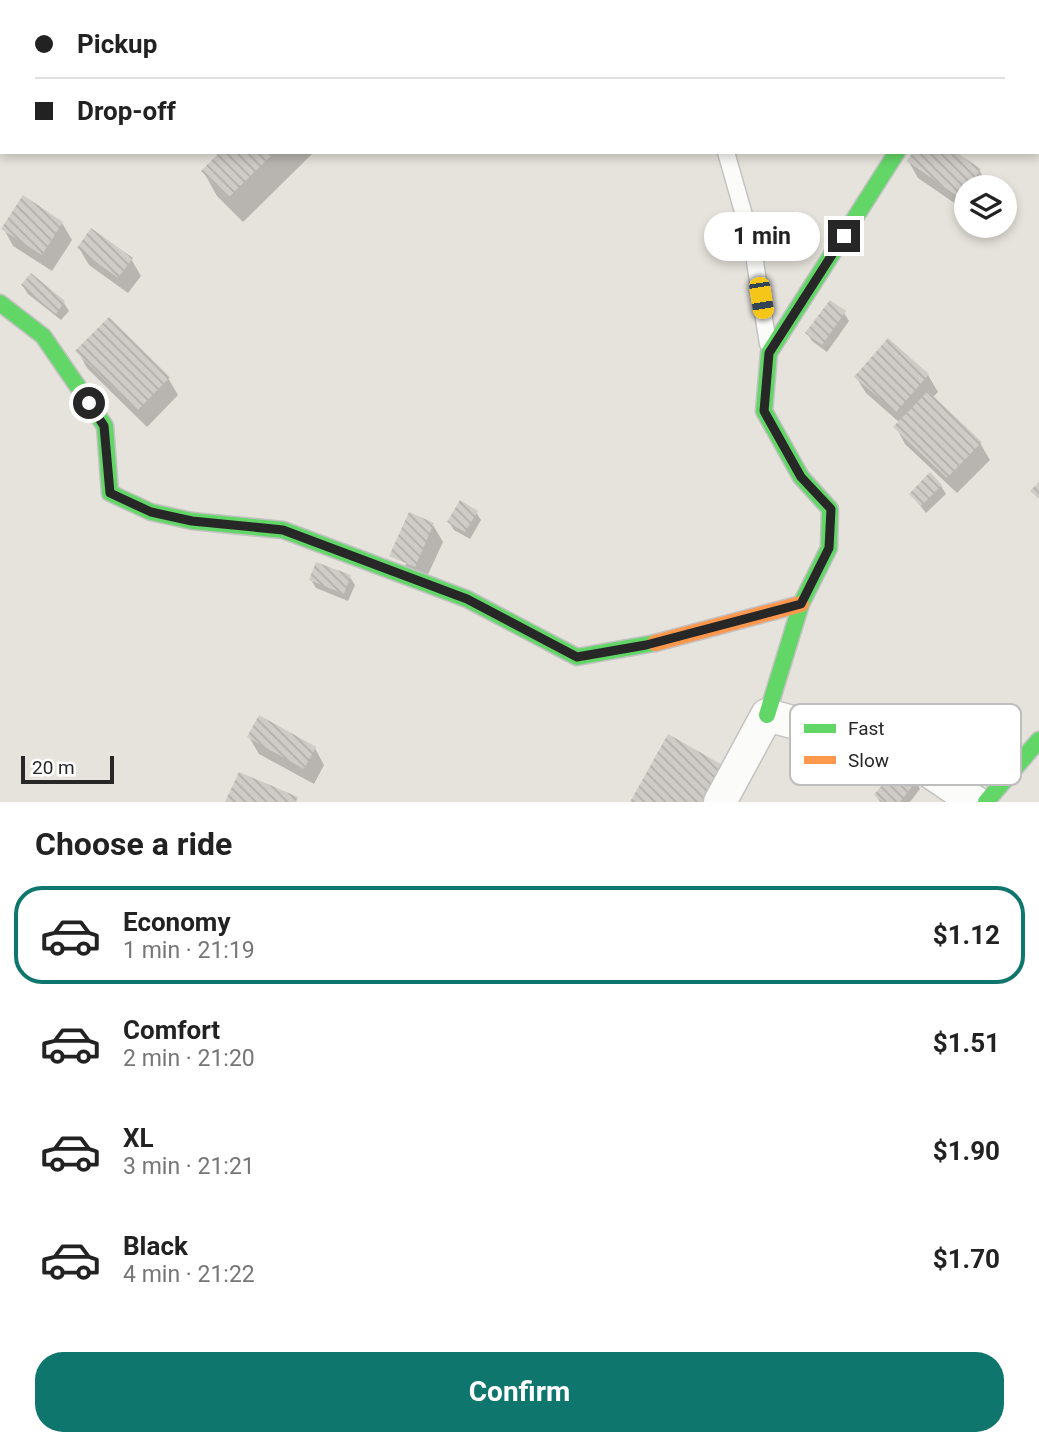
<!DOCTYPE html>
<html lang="en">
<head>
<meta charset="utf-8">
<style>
  body { margin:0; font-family:Roboto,sans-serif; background:#f6f6f6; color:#222; height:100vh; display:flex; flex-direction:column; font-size:26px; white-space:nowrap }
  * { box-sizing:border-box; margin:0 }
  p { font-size:23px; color:#767676 }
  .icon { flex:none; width:38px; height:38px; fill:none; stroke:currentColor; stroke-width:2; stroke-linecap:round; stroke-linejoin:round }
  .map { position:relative; height:802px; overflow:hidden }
  .drawer { display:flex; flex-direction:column; background:#fff; flex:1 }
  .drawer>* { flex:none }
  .guide { position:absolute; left:0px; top:0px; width:1040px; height:154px; box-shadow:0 4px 10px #0003; display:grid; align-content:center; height:154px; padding:0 35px; background:#fff }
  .fabs { position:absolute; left:954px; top:175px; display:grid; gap:14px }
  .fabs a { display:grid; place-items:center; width:63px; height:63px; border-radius:50%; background:#fff; box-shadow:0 4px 10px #0003; font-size:35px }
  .scale { position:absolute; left:21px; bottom:18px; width:93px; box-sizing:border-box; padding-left:7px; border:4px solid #272727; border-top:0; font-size:19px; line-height:24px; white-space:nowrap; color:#272727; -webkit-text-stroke:5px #fff; paint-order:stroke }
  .end { position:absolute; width:32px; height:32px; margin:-16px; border:9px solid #272727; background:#fff; box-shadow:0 0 0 4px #fff }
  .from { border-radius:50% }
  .bubble { position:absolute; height:49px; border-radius:24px; background:#fff; box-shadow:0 4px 10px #0003; font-size:23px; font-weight:700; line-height:49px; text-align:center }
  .car { position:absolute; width:21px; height:42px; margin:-21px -10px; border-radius:9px; box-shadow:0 0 5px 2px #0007; background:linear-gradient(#f5c518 24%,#345 0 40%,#f5c518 0 76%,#345 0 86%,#f5c518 0) }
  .guide b { display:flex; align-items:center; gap:24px; height:66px; font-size:26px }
  .guide b+b { border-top:2px solid #e0e0e0 }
  .guide i { width:18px; height:18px; background:#222 }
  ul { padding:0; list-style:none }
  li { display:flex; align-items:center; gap:21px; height:98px; margin:0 14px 10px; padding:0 21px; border:4px solid transparent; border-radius:28px }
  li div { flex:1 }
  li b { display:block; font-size:26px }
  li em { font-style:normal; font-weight:700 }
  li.current { border-color:#0f766e }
  li>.icon { width:63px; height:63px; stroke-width:1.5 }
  h2 { padding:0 35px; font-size:32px; line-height:84px }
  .cta { display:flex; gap:14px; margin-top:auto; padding:14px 35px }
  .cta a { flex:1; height:80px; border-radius:28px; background:#0f766e; color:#fff; font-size:28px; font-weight:700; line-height:80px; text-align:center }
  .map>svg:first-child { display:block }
  .forest { fill:url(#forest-crowns) }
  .shadow { fill:#0003 }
  .building { fill:url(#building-back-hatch) }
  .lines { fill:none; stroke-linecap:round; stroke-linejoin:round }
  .lane-casing { stroke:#c3c2c2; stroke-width:19 }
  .street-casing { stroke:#c3c2c2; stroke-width:35 }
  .fast-casing { stroke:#c3c2c2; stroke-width:19 }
  .slow-casing { stroke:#c3c2c2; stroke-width:19 }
  .lane { stroke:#fbfbfa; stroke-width:16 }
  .street { stroke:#fbfbfa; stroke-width:32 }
  .fast { stroke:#63d668; stroke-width:16 }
  .slow { stroke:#ff974d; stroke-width:16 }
  .route { stroke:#272727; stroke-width:9 }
  .key { fill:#fff; stroke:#bebebe; stroke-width:2 }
  .key-label { font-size:19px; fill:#272727 }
</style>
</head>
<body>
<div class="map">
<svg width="1039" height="802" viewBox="0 0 1039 802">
  <defs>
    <pattern id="forest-crowns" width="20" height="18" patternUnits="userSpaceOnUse" patternTransform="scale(1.75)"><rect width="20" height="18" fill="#c3e2b4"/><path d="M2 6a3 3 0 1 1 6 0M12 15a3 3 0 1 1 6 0" fill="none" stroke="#a8c29b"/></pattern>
    <pattern id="building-back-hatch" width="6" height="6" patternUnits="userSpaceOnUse" patternTransform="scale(1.75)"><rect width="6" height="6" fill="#cfccc7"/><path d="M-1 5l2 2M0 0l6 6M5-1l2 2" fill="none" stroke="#b2afab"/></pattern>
  </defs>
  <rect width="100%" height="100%" fill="#e6e3dc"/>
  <polygon class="forest" points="638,0 767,0 642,2"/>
  <g class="shadow">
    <polygon points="223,152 314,152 243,222 217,196 203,171"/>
    <polygon points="909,162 979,170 989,187 966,187 966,211 918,178"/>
    <polygon points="62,223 72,240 52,271 13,246 4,229"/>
    <polygon points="79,248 131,259 141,276 128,293 89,265"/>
    <polygon points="31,276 64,303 69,311 61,320 28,294 23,286"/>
    <polygon points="844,313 849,321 827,352 812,341 807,333"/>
    <polygon points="78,351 168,378 178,395 147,427 87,368"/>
    <polygon points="928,375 938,392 932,398 980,443 990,460 957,493 905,444 896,427 900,423 866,393 856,377"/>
    <polygon points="941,486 946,494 926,513 911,494"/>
    <polygon points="476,512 481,520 470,539 454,530 449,522"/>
    <polygon points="433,525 443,542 424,583 400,573"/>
    <polygon points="350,577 355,585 348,601 316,588 311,580"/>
    <polygon points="249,737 315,748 324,765 314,784 259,754"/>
    <polygon points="916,781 920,789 910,802 880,802 876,795"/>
  </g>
  <g class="building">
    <polygon points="220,152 275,152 228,198 201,171"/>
    <polygon points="913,152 956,152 981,169 960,198 907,161"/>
    <polygon points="23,195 63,222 42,255 1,229"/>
    <polygon points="91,228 133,258 118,278 77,248"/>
    <polygon points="31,273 65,301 56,314 21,285"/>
    <polygon points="830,300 846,311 822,345 805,333"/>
    <polygon points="109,317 170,377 137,411 75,351"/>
    <polygon points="888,338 929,374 896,412 854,377"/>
    <polygon points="928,391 982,442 947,478 893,427"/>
    <polygon points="930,472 942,485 921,506 909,494"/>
    <polygon points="1039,482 1039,499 1030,491"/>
    <polygon points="460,500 478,511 465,532 447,522"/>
    <polygon points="409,512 434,523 415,567 389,556"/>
    <polygon points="316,562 351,575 344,594 309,580"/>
    <polygon points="259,715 316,747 304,769 247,737"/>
    <polygon points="668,734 726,767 706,802 630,802"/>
    <polygon points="898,765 917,780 900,802 883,802 874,795"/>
    <polygon points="239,772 298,797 296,802 225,802"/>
  </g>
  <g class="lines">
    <defs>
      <g id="lane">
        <polyline points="462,0 465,2"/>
        <polyline points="726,152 752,243 768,344"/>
      </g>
      <g id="street">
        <polyline points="939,0 939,2"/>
        <polyline points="720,802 767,715 901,752 975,802"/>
      </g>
      <g id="fast">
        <polyline points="0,303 43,336 105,426 110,493 151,512 192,521 283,530 467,599 577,657 655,643"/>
        <polyline points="767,715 801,604 829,548 830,509 801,477 764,411 769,353 897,152"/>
        <polyline points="986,802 1039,740"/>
      </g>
      <polyline id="slow" points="655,643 801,604"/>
    </defs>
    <use href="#lane" class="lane-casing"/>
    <use href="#street" class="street-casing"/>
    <use href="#fast" class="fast-casing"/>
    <use href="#slow" class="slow-casing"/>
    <use href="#lane" class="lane"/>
    <use href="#street" class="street"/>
    <use href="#fast" class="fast"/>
    <use href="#slow" class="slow"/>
  </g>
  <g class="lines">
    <polyline class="route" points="89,403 104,426 110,493 151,512 192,521 283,530 467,599 577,657 646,645 801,604 829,548 831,509 801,477 764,411 769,353 844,236"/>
  </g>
  <rect x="790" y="704" width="231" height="81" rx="10" class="key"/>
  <rect x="804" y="724" width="32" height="9" fill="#63d668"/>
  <rect x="804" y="756" width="32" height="8" fill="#ff974d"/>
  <g class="key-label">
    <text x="848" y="735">Fast</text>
    <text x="848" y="767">Slow</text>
  </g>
</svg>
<div class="fabs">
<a><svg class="icon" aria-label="layers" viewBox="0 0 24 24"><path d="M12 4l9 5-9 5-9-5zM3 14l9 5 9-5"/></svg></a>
</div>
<div class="scale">20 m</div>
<i class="end from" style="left:89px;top:403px"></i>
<i class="end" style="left:844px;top:236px"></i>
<div class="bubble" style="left:704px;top:212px;width:116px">1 min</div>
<i class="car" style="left:761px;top:298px;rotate:171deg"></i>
<div class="guide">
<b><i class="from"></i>Pickup</b>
<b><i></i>Drop-off</b>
</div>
</div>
<section class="drawer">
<h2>Choose a ride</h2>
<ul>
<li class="current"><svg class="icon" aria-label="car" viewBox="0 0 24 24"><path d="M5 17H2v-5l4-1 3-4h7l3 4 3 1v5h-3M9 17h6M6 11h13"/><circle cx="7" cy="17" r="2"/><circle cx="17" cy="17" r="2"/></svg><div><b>Economy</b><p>1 min · 21:19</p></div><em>$1.12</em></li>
<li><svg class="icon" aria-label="car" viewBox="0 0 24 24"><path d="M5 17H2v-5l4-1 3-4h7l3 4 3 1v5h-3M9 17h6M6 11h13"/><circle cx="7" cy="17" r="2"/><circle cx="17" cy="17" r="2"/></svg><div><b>Comfort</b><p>2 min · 21:20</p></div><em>$1.51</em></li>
<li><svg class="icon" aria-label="car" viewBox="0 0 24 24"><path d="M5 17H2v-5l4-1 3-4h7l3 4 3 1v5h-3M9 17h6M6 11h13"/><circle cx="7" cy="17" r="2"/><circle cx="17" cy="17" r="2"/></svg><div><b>XL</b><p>3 min · 21:21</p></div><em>$1.90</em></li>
<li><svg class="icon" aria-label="car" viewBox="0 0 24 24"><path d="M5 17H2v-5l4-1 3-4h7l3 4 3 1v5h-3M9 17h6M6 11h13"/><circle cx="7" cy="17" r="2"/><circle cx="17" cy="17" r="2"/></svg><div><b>Black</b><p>4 min · 21:22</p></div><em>$1.70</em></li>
</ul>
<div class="cta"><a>Confirm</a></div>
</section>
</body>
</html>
